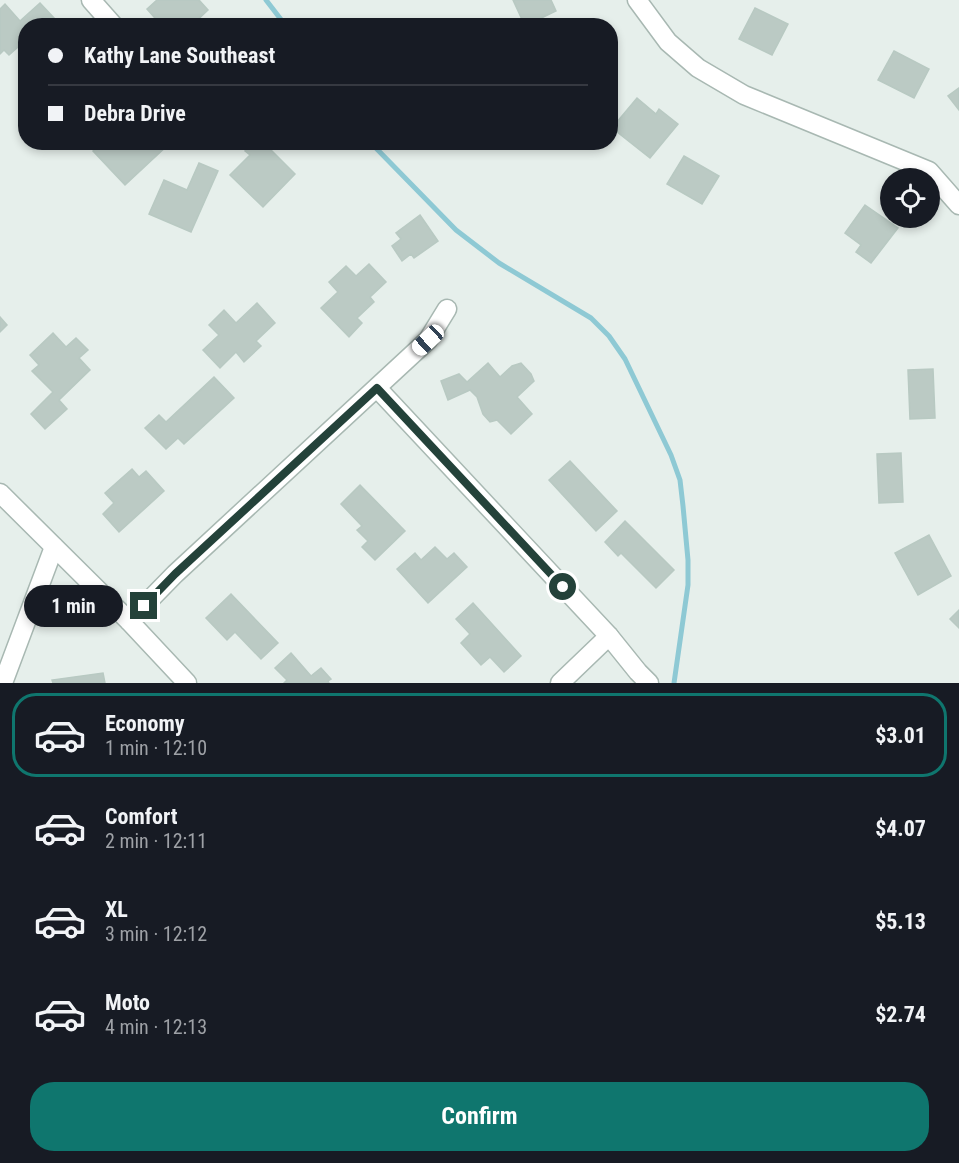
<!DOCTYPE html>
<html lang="en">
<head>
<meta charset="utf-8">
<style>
  body { margin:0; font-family:"Roboto Condensed",sans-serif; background:#242831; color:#f1f3f6; height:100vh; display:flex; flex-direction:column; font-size:22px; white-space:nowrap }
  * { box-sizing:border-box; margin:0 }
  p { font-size:20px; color:#9ea1a6 }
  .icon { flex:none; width:33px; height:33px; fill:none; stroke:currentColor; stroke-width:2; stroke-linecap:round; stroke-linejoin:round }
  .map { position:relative; height:683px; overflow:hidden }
  .side { display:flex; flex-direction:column; background:#171b24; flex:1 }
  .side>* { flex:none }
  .top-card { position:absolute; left:18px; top:18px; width:600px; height:132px; border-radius:24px; box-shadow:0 3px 9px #0003; display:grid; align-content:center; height:132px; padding:0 30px; background:#171b24 }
  .controls { position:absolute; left:880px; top:168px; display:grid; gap:12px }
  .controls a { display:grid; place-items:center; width:60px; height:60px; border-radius:50%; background:#171b24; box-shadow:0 3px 9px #0003; font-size:30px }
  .end { position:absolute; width:27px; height:27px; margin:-14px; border:8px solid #24423a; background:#fff; box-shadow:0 0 0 3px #fff }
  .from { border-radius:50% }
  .bubble { position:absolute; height:42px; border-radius:21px; background:#171b24; box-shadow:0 3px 9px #0003; font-size:20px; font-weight:700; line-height:42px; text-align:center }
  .car { position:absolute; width:18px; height:36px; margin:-18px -9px; border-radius:8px; box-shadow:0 0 4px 2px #0007; background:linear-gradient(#fff 24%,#345 0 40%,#fff 0 76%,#345 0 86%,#fff 0) }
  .top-card b { display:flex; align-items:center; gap:21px; height:57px; font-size:22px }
  .top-card b+b { border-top:2px solid #363941 }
  .top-card i { width:15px; height:15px; background:#f1f3f6 }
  ul { padding:10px 0 0; list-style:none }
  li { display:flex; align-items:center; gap:18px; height:84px; margin:0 12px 9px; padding:0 18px; border:3px solid transparent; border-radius:24px }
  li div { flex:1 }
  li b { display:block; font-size:22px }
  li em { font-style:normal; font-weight:700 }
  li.active { border-color:#0f766e }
  li>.icon { width:54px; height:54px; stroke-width:1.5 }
  .button { display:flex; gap:12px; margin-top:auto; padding:12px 30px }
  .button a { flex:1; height:69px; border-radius:24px; background:#0f766e; color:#fff; font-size:24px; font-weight:700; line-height:69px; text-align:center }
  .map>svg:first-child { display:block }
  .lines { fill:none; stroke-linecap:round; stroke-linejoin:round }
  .stream { stroke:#8ec9d4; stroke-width:5 }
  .building { fill:#bbcac4; stroke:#b8c9c2; stroke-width:1.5 }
  .minor-casing { stroke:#a8b8b2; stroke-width:21 }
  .minor { stroke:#fff; stroke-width:18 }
  .route { stroke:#24423a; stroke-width:8 }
</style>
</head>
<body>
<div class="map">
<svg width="959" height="683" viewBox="0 0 959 683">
  <rect width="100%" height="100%" fill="#e6efeb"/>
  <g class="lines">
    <g class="stream">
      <polyline points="266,0 286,26"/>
      <polyline points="370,142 456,230 499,263 591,318 609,336 625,359 671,455 680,480 683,506 688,560 688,585 674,683"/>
    </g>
  </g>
  <g class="building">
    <polygon points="157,0 199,0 208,10 191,26 162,26 147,9"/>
    <polygon points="513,0 551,0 556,11 525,26"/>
    <polygon points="40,3 55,19 49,26 26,26 26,47 21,51 18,47 9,55 4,50 0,54 0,9 5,4 20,21"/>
    <polygon points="755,8 788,24 772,55 739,39"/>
    <polygon points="894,51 929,69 914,98 878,80"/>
    <polygon points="959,88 959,110 948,96"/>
    <polygon points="637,98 656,114 659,109 678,124 650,158 612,128"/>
    <polygon points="103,142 138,142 141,145 144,142 166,142 168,145 125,185 93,151"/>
    <polygon points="253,142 263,142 295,174 263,207 230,175 250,155 245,151"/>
    <polygon points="684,156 719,176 702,204 667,184"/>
    <polygon points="199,163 218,171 191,232 149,214 164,180 187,190"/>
    <polygon points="865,205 898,228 871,263 856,252 861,245 845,233"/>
    <polygon points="420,215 438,241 414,258 411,254 402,261 392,246 401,239 396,233"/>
    <polygon points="369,264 386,282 370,297 374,302 357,318 362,323 349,337 321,308 338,292 329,282 346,266 356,276"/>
    <polygon points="257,303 275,323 256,341 261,346 244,362 236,352 220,368 203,350 219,335 209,325 224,310 236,323"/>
    <polygon points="0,317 7,325 0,332"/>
    <polygon points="53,333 66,347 76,338 88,350 79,358 90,370 59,400 67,409 45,429 31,414 53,392 32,371 39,365 30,355"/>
    <polygon points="488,363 500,377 512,366 521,363 531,374 534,381 517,397 532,414 511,434 497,420 490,422 483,414 477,397 470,390 448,400 441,381 459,374 467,382"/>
    <polygon points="933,369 935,418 910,419 908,370"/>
    <polygon points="214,377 234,398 184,444 178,438 166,449 145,428 159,415 166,422"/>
    <polygon points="901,453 903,502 879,503 877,454"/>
    <polygon points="570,461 617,511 596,531 549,480"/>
    <polygon points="132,469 139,477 146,471 164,491 119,532 103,514 114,503 105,493"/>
    <polygon points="360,485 405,531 375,560 362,547 368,541 357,530 362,526 341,504"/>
    <polygon points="625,521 674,570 656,588 621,553 618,556 605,542"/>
    <polygon points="929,535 951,576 918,595 895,553"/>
    <polygon points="435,547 447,559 454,553 467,567 428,603 397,569 415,553 421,560"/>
    <polygon points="231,594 278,643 261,659 235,632 227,640 206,618"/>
    <polygon points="473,603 521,656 504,672 490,657 481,665 461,643 470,634 456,619"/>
    <polygon points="959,610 959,628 950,619"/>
    <polygon points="291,653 311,676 321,668 331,679 328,681 329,683 284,683 287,680 275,668"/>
    <polygon points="103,673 105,683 53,683 52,680"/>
  </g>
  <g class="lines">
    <defs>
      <g id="minor">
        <polyline points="91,0 114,26"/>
        <polyline points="637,0 668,42 698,68 744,95 929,171 959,205"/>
        <polyline points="377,388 609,636 638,672 649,683"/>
        <polyline points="0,493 129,621 187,683"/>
        <polyline points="129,621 175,574 428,340 447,309"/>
        <polyline points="3,683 54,547"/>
        <polyline points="560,683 609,636"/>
      </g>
    </defs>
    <use href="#minor" class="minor-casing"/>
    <use href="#minor" class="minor"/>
  </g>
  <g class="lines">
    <polyline class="route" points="144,606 175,574 377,388 563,587"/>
  </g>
</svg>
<div class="controls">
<a><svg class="icon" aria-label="locate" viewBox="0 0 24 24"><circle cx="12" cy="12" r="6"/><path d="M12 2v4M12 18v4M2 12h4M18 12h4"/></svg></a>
</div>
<i class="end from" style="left:563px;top:587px"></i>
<i class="end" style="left:144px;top:606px"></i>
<div class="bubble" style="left:24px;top:585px;width:99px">1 min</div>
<i class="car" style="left:428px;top:340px;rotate:227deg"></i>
<div class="top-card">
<b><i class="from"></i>Kathy Lane Southeast</b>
<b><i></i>Debra Drive</b>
</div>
</div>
<section class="side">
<ul>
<li class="active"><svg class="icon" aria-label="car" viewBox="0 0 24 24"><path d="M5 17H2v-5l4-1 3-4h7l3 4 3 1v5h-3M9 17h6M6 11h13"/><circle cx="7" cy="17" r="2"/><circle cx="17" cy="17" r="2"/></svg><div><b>Economy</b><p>1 min · 12:10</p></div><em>$3.01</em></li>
<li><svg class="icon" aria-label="car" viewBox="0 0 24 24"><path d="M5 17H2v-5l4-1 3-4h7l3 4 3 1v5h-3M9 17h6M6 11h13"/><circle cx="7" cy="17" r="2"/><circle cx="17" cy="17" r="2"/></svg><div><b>Comfort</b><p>2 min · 12:11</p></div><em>$4.07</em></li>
<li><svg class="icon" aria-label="car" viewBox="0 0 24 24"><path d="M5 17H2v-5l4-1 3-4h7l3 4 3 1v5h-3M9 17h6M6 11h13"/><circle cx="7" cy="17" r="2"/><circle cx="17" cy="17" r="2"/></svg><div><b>XL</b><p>3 min · 12:12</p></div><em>$5.13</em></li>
<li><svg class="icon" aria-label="car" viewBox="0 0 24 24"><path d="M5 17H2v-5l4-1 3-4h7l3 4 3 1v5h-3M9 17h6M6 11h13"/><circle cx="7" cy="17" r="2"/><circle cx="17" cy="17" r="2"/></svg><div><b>Moto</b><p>4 min · 12:13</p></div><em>$2.74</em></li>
</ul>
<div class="button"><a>Confirm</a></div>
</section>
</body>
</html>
